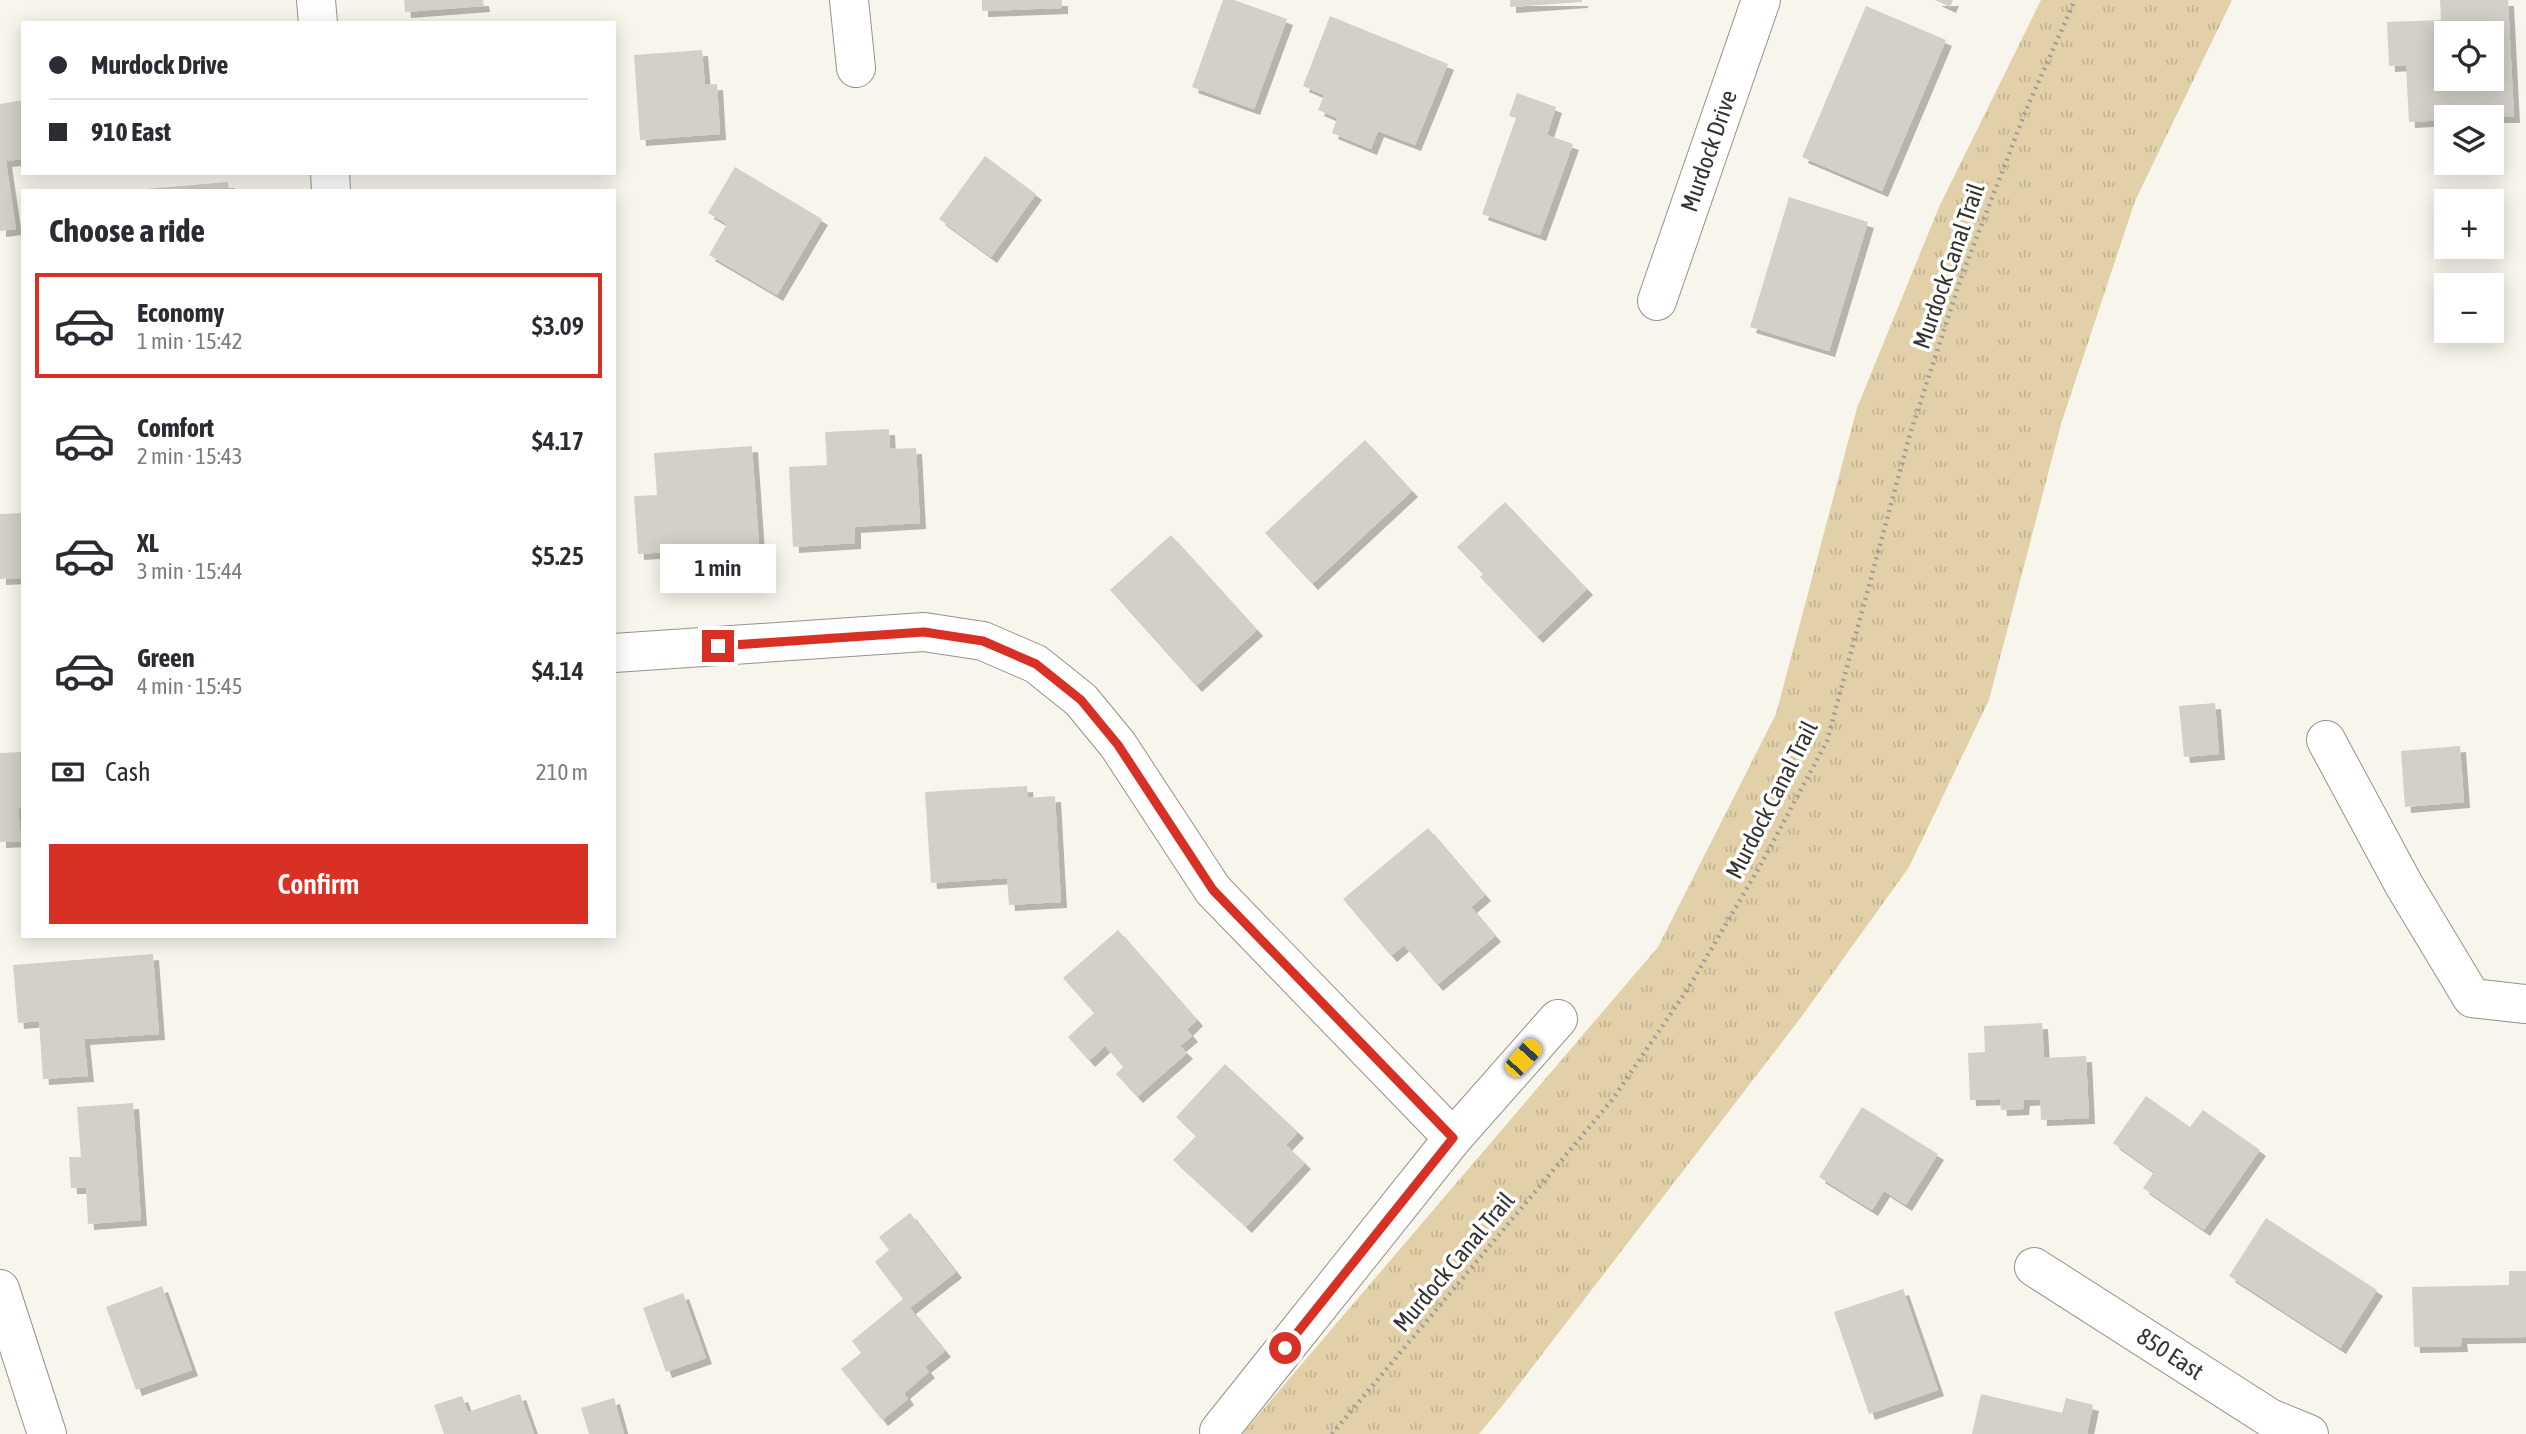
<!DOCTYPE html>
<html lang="en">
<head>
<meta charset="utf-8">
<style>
  body { margin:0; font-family:"Asap Condensed",sans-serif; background:#f7f7f7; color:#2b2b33; height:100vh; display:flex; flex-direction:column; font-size:26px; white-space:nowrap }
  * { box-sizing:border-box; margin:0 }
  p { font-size:23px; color:#7c7c81 }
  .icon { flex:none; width:38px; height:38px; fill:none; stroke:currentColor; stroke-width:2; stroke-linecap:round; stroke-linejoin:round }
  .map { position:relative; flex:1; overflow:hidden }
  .panel { position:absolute; left:21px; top:189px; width:595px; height:749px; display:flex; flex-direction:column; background:#fff; border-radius:0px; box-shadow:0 4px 18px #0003 }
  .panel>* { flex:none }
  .banner { position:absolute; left:21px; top:21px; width:595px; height:154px; border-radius:0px; box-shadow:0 4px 18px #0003; display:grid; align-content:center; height:154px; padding:0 28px; background:#fff }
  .fabs { position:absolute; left:2434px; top:21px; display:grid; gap:14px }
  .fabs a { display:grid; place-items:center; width:70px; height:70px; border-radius:0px; background:#fff; box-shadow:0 4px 18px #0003; font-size:35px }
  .end { position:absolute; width:32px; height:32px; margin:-16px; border:9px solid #d93025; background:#fff; box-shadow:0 0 0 4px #fff }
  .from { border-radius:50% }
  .bubble { position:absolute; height:49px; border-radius:0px; background:#fff; box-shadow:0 4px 18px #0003; font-size:23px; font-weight:600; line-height:49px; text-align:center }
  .car { position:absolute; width:21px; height:42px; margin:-21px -10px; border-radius:9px; box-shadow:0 0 5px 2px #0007; background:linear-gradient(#f5c518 24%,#345 0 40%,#f5c518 0 76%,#345 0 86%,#f5c518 0) }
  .banner b { display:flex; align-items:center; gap:24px; height:66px; font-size:26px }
  .banner b+b { border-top:2px solid #e1e1e2 }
  .banner i { width:18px; height:18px; background:#2b2b33 }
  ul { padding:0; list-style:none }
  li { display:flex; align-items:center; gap:21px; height:105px; margin:0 14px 10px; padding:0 14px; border:4px solid transparent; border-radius:0px }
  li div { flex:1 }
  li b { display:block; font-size:26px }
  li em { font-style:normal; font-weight:600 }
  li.on { border-color:#d93025 }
  li>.icon { width:63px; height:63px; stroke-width:1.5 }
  h2 { padding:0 28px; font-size:32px; line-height:84px }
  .pay { display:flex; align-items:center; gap:18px; height:77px; padding:0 28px; font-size:26px }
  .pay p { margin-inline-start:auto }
  .button { display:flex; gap:14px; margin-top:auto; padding:14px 28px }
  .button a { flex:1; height:80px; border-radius:0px; background:#d93025; color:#fff; font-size:28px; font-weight:600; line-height:80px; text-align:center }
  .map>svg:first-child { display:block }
  .grass { fill:url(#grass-tufts) }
  .building { fill:#d3d0c9; fill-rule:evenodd; filter:url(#shadow) }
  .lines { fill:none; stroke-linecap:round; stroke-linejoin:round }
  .minor-casing { stroke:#95928b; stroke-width:40 }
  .path { stroke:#9e9c96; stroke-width:4.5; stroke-dasharray:2 5; stroke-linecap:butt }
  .minor { stroke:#fff; stroke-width:38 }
  .route { stroke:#d93025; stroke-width:9 }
  .labels { text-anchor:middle; stroke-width:7; stroke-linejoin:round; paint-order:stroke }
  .street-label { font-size:24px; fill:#343330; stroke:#fff }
</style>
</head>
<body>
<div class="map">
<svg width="2526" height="1434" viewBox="0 0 2526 1434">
  <defs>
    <pattern id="grass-tufts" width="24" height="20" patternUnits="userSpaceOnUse" patternTransform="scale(1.75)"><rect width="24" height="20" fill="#e2d0a8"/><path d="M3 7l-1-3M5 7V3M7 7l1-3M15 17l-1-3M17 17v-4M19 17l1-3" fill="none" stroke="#c2b391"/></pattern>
    <filter id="shadow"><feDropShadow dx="6" dy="6" stdDeviation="0" flood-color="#0004"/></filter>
  </defs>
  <rect width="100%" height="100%" fill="#f8f5ed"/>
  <polygon class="grass" points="2041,0 2232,0 2135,201 2061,424 1989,700 1909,867 1802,1016 1507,1400 1479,1434 1242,1434 1658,947 1776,714 1857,408 1939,207"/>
  <g class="building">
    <polygon points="404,0 483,0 484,6 405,12"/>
    <polygon points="982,0 1062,0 1062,8 982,11"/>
    <polygon points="1223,0 1234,0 1287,19 1254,109 1192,87"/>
    <polygon points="1510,0 1582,0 1582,2 1510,7"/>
    <polygon points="1935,0 1953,0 1950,7"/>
    <path d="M2440 0H2508L2514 117H2446V120L2409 122 2406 65 2389 66 2387 22 2441 20ZM2446 33H2492V79H2446Z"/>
    <polygon points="1866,6 1946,40 1882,191 1802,157"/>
    <polygon points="1330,16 1448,64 1415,145 1378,131 1371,149 1332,133 1337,118 1318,110 1324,95 1303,86"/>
    <polygon points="702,50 705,85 717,84 720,134 640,140 634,55"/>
    <polygon points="1517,93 1556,107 1547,135 1573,144 1540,235 1482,214 1516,118 1509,116"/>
    <polygon points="23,100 23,159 6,161 16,229 0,231 0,104"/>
    <polygon points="985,156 1036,194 991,257 939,219"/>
    <polygon points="735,167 822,219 777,295 709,255 727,224 708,213"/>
    <polygon points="228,182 229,191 146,191 146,189"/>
    <polygon points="1789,197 1868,222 1829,351 1750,327"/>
    <polygon points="889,429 890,449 916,448 920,523 855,527 855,543 793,547 789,467 827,465 825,432"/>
    <polygon points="1365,440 1412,491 1312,584 1265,533"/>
    <polygon points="752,446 759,546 638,554 634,496 657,495 654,453"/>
    <polygon points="1505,502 1587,589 1537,637 1480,577 1483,574 1457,547"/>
    <polygon points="21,513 23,578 0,579 0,514"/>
    <polygon points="1171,535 1257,630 1196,686 1110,590"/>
    <polygon points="2215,703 2219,754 2184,757 2179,706"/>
    <polygon points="2460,746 2464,802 2405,807 2401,751"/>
    <polygon points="23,752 23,808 18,808 21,841 0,842 0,753"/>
    <polygon points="1027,786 1028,798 1055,796 1061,902 1009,905 1007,878 931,883 925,792"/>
    <polygon points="1428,828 1485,895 1471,907 1495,936 1437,985 1404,945 1391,956 1343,899"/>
    <polygon points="1118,930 1197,1020 1187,1030 1192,1036 1180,1046 1187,1053 1137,1097 1116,1074 1123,1067 1105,1046 1089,1061 1068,1037 1094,1013 1063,978"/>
    <polygon points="153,954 159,1034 84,1039 88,1076 43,1079 39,1021 18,1023 13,965"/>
    <polygon points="2042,1023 2044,1058 2086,1056 2089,1118 2041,1120 2040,1099 2024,1100 2023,1109 2001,1110 2000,1099 1970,1100 1968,1053 1985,1052 1984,1026"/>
    <polygon points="1225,1064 1298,1132 1286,1145 1305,1163 1246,1227 1173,1160 1196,1136 1176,1117"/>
    <polygon points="2146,1096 2190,1127 2203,1110 2260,1150 2204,1230 2143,1188 2154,1172 2113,1143"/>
    <polygon points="133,1103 141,1220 88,1224 86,1188 71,1188 69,1157 81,1157 77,1107"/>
    <polygon points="1862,1107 1938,1154 1906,1205 1884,1191 1872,1210 1819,1177"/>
    <polygon points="910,1213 956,1272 910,1308 945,1351 925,1367 929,1372 904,1393 908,1399 882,1420 841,1369 861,1353 852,1341 903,1299 875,1262 889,1250 879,1237"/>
    <polygon points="2266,1218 2377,1290 2340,1348 2229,1276"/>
    <polygon points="2509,1271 2526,1271 2526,1337 2461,1338 2462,1346 2414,1347 2412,1287 2509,1285"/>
    <polygon points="162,1286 192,1370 136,1390 106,1307"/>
    <polygon points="1903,1289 1938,1390 1869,1414 1834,1312"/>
    <polygon points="683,1293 706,1358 666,1372 643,1308"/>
    <polygon points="520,1394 534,1434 444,1434 434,1405 462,1396 468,1412"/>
    <polygon points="1981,1394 2062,1413 2066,1398 2093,1405 2087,1434 1972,1434"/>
    <polygon points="614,1398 624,1434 589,1434 581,1408"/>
  </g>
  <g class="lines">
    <defs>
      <g id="minor">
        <polyline points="316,0 318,23"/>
        <polyline points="849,0 856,68"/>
        <polyline points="330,173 331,191"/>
        <polyline points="1657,301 1761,0"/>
        <polyline points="614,653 924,632 983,641 1036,664 1081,700 1118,745 1213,890 1453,1138"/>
        <polyline points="2326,740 2404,885 2472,998 2526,1004"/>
        <polyline points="2034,1267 2270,1418 2309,1434"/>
        <polyline points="0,1289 47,1434"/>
        <polyline points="1219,1431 1453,1138 1558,1019"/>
      </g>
    </defs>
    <use href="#minor" class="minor-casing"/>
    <polyline class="path" points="1332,1434 1612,1100 1689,987 1760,866 1827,741 1910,434 1961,278 2026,110 2075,0"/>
    <use href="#minor" class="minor"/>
  </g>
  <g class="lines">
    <polyline class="route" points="718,646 924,632 983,641 1036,664 1081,700 1118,745 1213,890 1453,1138 1285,1348"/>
  </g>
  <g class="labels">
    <g class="street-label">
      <text transform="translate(1709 151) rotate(-71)" y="8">Murdock Drive</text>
      <text transform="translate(1949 266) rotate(-71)" y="8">Murdock Canal Trail</text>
      <text transform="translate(1772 800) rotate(-63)" y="8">Murdock Canal Trail</text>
      <text transform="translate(1454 1262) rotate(-50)" y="8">Murdock Canal Trail</text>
      <text transform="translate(2170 1354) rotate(33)" y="8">850 East</text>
    </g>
  </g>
</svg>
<div class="fabs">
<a><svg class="icon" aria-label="locate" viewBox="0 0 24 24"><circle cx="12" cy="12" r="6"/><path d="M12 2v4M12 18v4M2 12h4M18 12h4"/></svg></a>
<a><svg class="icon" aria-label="layers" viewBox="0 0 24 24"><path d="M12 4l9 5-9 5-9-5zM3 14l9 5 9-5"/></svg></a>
<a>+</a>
<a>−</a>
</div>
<i class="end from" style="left:1285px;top:1348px"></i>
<i class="end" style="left:718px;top:646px"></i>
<div class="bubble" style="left:660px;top:544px;width:116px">1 min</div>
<i class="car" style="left:1523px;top:1058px;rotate:42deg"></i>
<div class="banner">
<b><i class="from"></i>Murdock Drive</b>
<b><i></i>910 East</b>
</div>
<section class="panel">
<h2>Choose a ride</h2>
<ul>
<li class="on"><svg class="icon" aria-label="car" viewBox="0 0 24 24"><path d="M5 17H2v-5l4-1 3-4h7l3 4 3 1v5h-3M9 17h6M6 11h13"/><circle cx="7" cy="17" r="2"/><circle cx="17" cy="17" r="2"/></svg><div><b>Economy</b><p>1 min · 15:42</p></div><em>$3.09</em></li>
<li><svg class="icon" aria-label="car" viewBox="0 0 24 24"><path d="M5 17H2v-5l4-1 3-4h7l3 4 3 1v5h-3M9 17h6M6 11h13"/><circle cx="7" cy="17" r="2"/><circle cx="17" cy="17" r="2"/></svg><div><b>Comfort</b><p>2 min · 15:43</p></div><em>$4.17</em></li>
<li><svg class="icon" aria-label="car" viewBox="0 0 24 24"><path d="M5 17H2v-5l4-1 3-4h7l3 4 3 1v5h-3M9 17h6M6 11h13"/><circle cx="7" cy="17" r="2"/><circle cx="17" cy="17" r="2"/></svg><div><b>XL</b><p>3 min · 15:44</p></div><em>$5.25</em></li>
<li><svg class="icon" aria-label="car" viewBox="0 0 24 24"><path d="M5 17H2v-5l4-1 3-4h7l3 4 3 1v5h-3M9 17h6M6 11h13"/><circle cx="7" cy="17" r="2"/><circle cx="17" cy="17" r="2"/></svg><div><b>Green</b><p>4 min · 15:45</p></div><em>$4.14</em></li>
</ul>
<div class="pay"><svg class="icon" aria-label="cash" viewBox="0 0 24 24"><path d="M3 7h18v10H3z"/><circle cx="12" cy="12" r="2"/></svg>Cash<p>210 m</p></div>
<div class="button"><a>Confirm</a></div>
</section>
</div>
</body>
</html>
